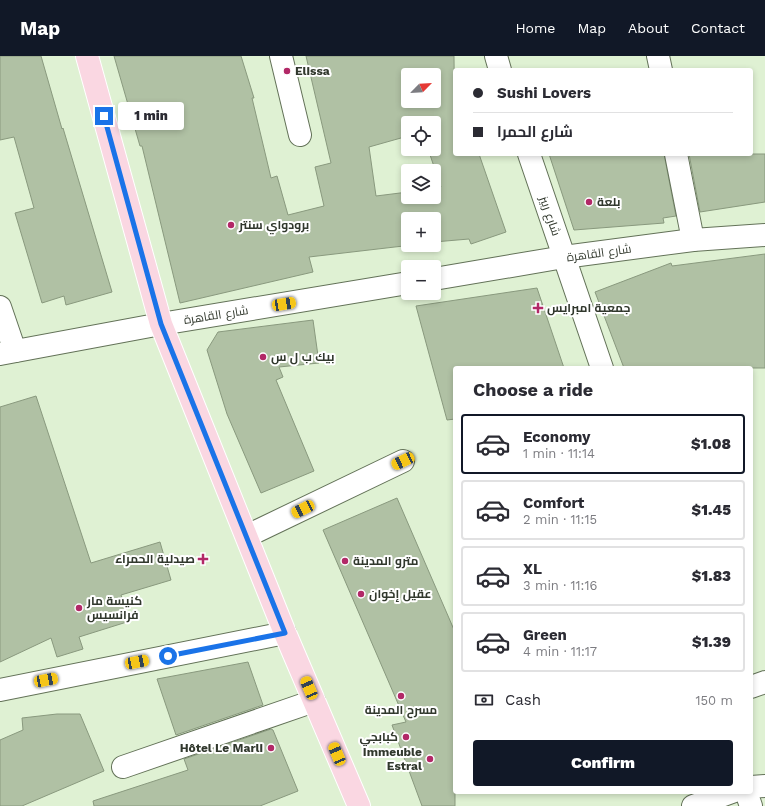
<!DOCTYPE html>
<html lang="en">
<head>
<meta charset="utf-8">
<style>
  body { margin:0; font-family:"Work Sans",Cairo,sans-serif; background:#f2f2f3; color:#2b2b33; height:100vh; display:flex; flex-direction:column; font-size:15px; white-space:nowrap }
  * { box-sizing:border-box; margin:0 }
  p { font-size:13px; color:#7c7c81 }
  .icon { flex:none; width:22px; height:22px; fill:none; stroke:currentColor; stroke-width:2; stroke-linecap:round; stroke-linejoin:round }
  .map { position:relative; flex:1; overflow:hidden }
  .sheet { position:absolute; left:453px; top:310px; width:300px; height:428px; display:flex; flex-direction:column; background:#fff; border-radius:4px; box-shadow:0 2px 6px #0003 }
  .sheet>* { flex:none }
  .banner { position:absolute; left:453px; top:12px; width:300px; height:88px; border-radius:4px; box-shadow:0 2px 6px #0003; display:grid; align-content:center; height:88px; padding:0 20px; background:#fff }
  .needle { width:26px; rotate:66deg }
  .controls { position:absolute; left:401px; top:12px; display:grid; gap:8px }
  .controls a { display:grid; place-items:center; width:40px; height:40px; border-radius:4px; background:#fff; box-shadow:0 2px 6px #0003; font-size:20px }
  .end { position:absolute; width:18px; height:18px; margin:-9px; border:5px solid #1a73e8; background:#fff; box-shadow:0 0 0 2px #fff }
  .from { border-radius:50% }
  .bubble { position:absolute; height:28px; border-radius:4px; background:#fff; box-shadow:0 2px 6px #0003; font-size:13px; font-weight:800; line-height:28px; text-align:center }
  .car { position:absolute; width:12px; height:24px; margin:-12px -6px; border-radius:5px; box-shadow:0 0 3px 1px #0007; background:linear-gradient(#f5c518 24%,#345 0 40%,#f5c518 0 76%,#345 0 86%,#f5c518 0) }
  .banner b { display:flex; align-items:center; gap:14px; height:38px; font-size:15px }
  .banner b+b { border-top:1px solid #e1e1e2 }
  .banner i { width:10px; height:10px; background:#2b2b33 }
  ul { padding:0; list-style:none }
  li { display:flex; align-items:center; gap:12px; height:60px; margin:0 8px 6px; padding:0 12px; border:2px solid #e1e1e2; border-radius:4px }
  li div { flex:1 }
  li b { display:block; font-size:15px }
  li em { font-style:normal; font-weight:800 }
  li.current { border-color:#111827 }
  li>.icon { width:36px; height:36px; stroke-width:1.5 }
  h2 { padding:0 20px; font-size:18px; line-height:48px }
  .pay { display:flex; align-items:center; gap:10px; height:44px; padding:0 20px; font-size:15px }
  .pay p { margin-inline-start:auto }
  .primary-button { display:flex; gap:8px; margin-top:auto; padding:8px 20px }
  .primary-button a { flex:1; height:46px; border-radius:4px; background:#111827; color:#fff; font-size:16px; font-weight:800; line-height:46px; text-align:center }
  header { display:flex; align-items:center; gap:24px; box-sizing:border-box; height:56px; padding:0 20px; background:#111827; color:#fff }
  header strong { font-size:19px }
  nav { display:flex; gap:22px; margin-inline-start:auto; font-size:14px }
  .map>svg:first-child { display:block }
  .building { fill:#b0c1a4; stroke:#89997e; fill-rule:evenodd }
  .lines { fill:none; stroke-linecap:round; stroke-linejoin:round }
  .minor-casing { stroke:#637258; stroke-width:24 }
  .major-casing { stroke:#fff; stroke-width:24 }
  .minor { stroke:#fff; stroke-width:22 }
  .major { stroke:#fad7e2; stroke-width:22 }
  .route { stroke:#1a73e8; stroke-width:5 }
  .poi-dot { fill:#b22867; stroke:#fff; stroke-width:1.5 }
  .labels { text-anchor:middle; stroke-width:4; stroke-linejoin:round; paint-order:stroke }
  .poi-label { font-size:12px; font-weight:bold; fill:#31382d; stroke:#fff; text-anchor:start }
  .street-label { font-size:12px; fill:#31382d; stroke:#fff }
</style>
</head>
<body>
<header>
<strong>Map</strong>
<nav><a>Home</a><a>Map</a><a>About</a><a>Contact</a></nav>
</header>
<div class="map">
<svg width="765" height="750" viewBox="0 0 765 750">
  <rect width="100%" height="100%" fill="#dff1d3"/>
  <g class="building">
    <polygon points="0,0 41,0 62,73 63,72 112,236 66,249 64,240 42,247 15,157 34,152 14,81 0,84"/>
    <path d="M114 0H241L254 42H252L271 122 277 120 288 159 324 150 315 111 331 107 306 0H454L455 98H479L506 176 471 188 469 183 434 186V163H408V189H412L309 201 313 216 180 247 142 90H140ZM408 19H434V45H408ZM408 67H434V93H428L441 131 434 132V141H408V136L376 140 369 91 408 80Z"/>
    <polygon points="549,98 664,98 676,160 663,162 664,167 574,174"/>
    <polygon points="689,98 765,98 765,146 700,156"/>
    <polygon points="765,198 765,312 624,312 595,236 671,207 672,210"/>
    <polygon points="537,232 564,312 455,312 455,363 447,364 416,250"/>
    <polygon points="313,264 319,307 279,311 283,321 276,324 314,415 261,437 227,358 207,294 218,276"/>
    <polygon points="36,340 91,507 160,486 171,524 121,539 130,565 79,581 83,593 57,601 51,582 0,606 0,351"/>
    <polygon points="397,442 455,576 455,750 422,750 392,669 406,666 323,474"/>
    <polygon points="248,606 263,649 176,679 157,623"/>
    <polygon points="57,658 80,658 104,715 22,750 0,750 0,684 23,674 22,662"/>
    <polygon points="271,673 273,674 298,735 260,750 94,750 93,745 188,714 184,703"/>
  </g>
  <g class="lines">
    <defs>
      <g id="minor">
        <polyline points="281,0 300,79"/>
        <polyline points="496,0 500,14"/>
        <polyline points="658,0 661,14"/>
        <polyline points="529,98 602,312"/>
        <polyline points="676,98 693,184"/>
        <polyline points="434,223 564,201 693,184 765,179"/>
        <polyline points="0,251 15,295"/>
        <polyline points="0,298 161,268 408,227"/>
        <polyline points="247,480 403,405"/>
        <polyline points="751,631 765,626"/>
        <polyline points="0,634 285,577"/>
        <polyline points="123,711 314,645"/>
        <polyline points="751,731 765,730"/>
        <polyline points="746,736 751,750"/>
        <polyline points="693,750 732,736"/>
      </g>
      <polyline id="major" points="87,0 161,268 285,577 359,750"/>
    </defs>
    <use href="#minor" class="minor-casing"/>
    <use href="#major" class="major-casing"/>
    <use href="#minor" class="minor"/>
    <use href="#major" class="major"/>
  </g>
  <g class="lines">
    <polyline class="route" points="104,60 161,268 285,577 168,600"/>
  </g>
  <g class="poi-dot">
    <circle cx="287" cy="15" r="4"/>
    <circle cx="589" cy="146" r="4"/>
    <circle cx="231" cy="169" r="4"/>
    <path d="M536 246h4v4h4v4h-4v4h-4v-4h-4v-4h4z"/>
    <circle cx="263" cy="301" r="4"/>
    <path d="M201 497h4v4h4v4h-4v4h-4v-4h-4v-4h4z"/>
    <circle cx="345" cy="505" r="4"/>
    <circle cx="361" cy="538" r="4"/>
    <circle cx="79" cy="552" r="4"/>
    <circle cx="401" cy="640" r="4"/>
    <circle cx="406" cy="681" r="4"/>
    <circle cx="271" cy="692" r="4"/>
    <circle cx="430" cy="703" r="4"/>
  </g>
  <g class="labels">
    <g class="poi-label">
      <text x="295" y="19">Elissa</text>
      <text x="597" y="150">بلعة</text>
      <text x="239" y="173">برودواي سنتر</text>
      <text x="547" y="256">جمعية امبرايس</text>
      <text x="271" y="305">بيك ب ل س</text>
      <text x="195" y="507" text-anchor="end">صيدلية الحمراء</text>
      <text x="353" y="509">مترو المدينة</text>
      <text x="369" y="542">عقيل إخوان</text>
      <text x="87" y="549">كنيسة مار<tspan x="87" dy="14">فرانسيس</tspan></text>
      <text x="401" y="658" text-anchor="middle">مسرح المدينة</text>
      <text x="398" y="685" text-anchor="end">كبابجي</text>
      <text x="263" y="696" text-anchor="end">Hôtel Le Marli</text>
      <text x="422" y="700" text-anchor="end">Immeuble<tspan x="422" dy="14">Estral</tspan></text>
    </g>
    <g class="street-label">
      <text transform="translate(550 160) rotate(71)" y="4">شارع ربيز</text>
      <text transform="translate(599 197) rotate(-8)" y="4">شارع القاهرة</text>
      <text transform="translate(216 259) rotate(-9)" y="4">شارع القاهرة</text>
    </g>
  </g>
</svg>
<div class="controls">
<a><svg class="needle" viewBox="-14 -14 28 28"><path d="M0-13l5 13h-10z" fill="#e53935"/><path d="M0 13l5-13h-10z" fill="#7c7c81"/></svg></a>
<a><svg class="icon" aria-label="locate" viewBox="0 0 24 24"><circle cx="12" cy="12" r="6"/><path d="M12 2v4M12 18v4M2 12h4M18 12h4"/></svg></a>
<a><svg class="icon" aria-label="layers" viewBox="0 0 24 24"><path d="M12 4l9 5-9 5-9-5zM3 14l9 5 9-5"/></svg></a>
<a>+</a>
<a>−</a>
</div>
<i class="end from" style="left:168px;top:600px"></i>
<i class="end" style="left:104px;top:60px"></i>
<div class="bubble" style="left:118px;top:46px;width:66px">1 min</div>
<i class="car" style="left:284px;top:248px;rotate:81deg"></i>
<i class="car" style="left:403px;top:405px;rotate:245deg"></i>
<i class="car" style="left:303px;top:453px;rotate:244deg"></i>
<i class="car" style="left:137px;top:606px;rotate:79deg"></i>
<i class="car" style="left:46px;top:624px;rotate:79deg"></i>
<i class="car" style="left:309px;top:632px;rotate:337deg"></i>
<i class="car" style="left:337px;top:698px;rotate:337deg"></i>
<div class="banner">
<b><i class="from"></i>Sushi Lovers</b>
<b><i></i>شارع الحمرا</b>
</div>
<section class="sheet">
<h2>Choose a ride</h2>
<ul>
<li class="current"><svg class="icon" aria-label="car" viewBox="0 0 24 24"><path d="M5 17H2v-5l4-1 3-4h7l3 4 3 1v5h-3M9 17h6M6 11h13"/><circle cx="7" cy="17" r="2"/><circle cx="17" cy="17" r="2"/></svg><div><b>Economy</b><p>1 min · 11:14</p></div><em>$1.08</em></li>
<li><svg class="icon" aria-label="car" viewBox="0 0 24 24"><path d="M5 17H2v-5l4-1 3-4h7l3 4 3 1v5h-3M9 17h6M6 11h13"/><circle cx="7" cy="17" r="2"/><circle cx="17" cy="17" r="2"/></svg><div><b>Comfort</b><p>2 min · 11:15</p></div><em>$1.45</em></li>
<li><svg class="icon" aria-label="car" viewBox="0 0 24 24"><path d="M5 17H2v-5l4-1 3-4h7l3 4 3 1v5h-3M9 17h6M6 11h13"/><circle cx="7" cy="17" r="2"/><circle cx="17" cy="17" r="2"/></svg><div><b>XL</b><p>3 min · 11:16</p></div><em>$1.83</em></li>
<li><svg class="icon" aria-label="car" viewBox="0 0 24 24"><path d="M5 17H2v-5l4-1 3-4h7l3 4 3 1v5h-3M9 17h6M6 11h13"/><circle cx="7" cy="17" r="2"/><circle cx="17" cy="17" r="2"/></svg><div><b>Green</b><p>4 min · 11:17</p></div><em>$1.39</em></li>
</ul>
<div class="pay"><svg class="icon" aria-label="cash" viewBox="0 0 24 24"><path d="M3 7h18v10H3z"/><circle cx="12" cy="12" r="2"/></svg>Cash<p>150 m</p></div>
<div class="primary-button"><a>Confirm</a></div>
</section>
</div>
</body>
</html>
